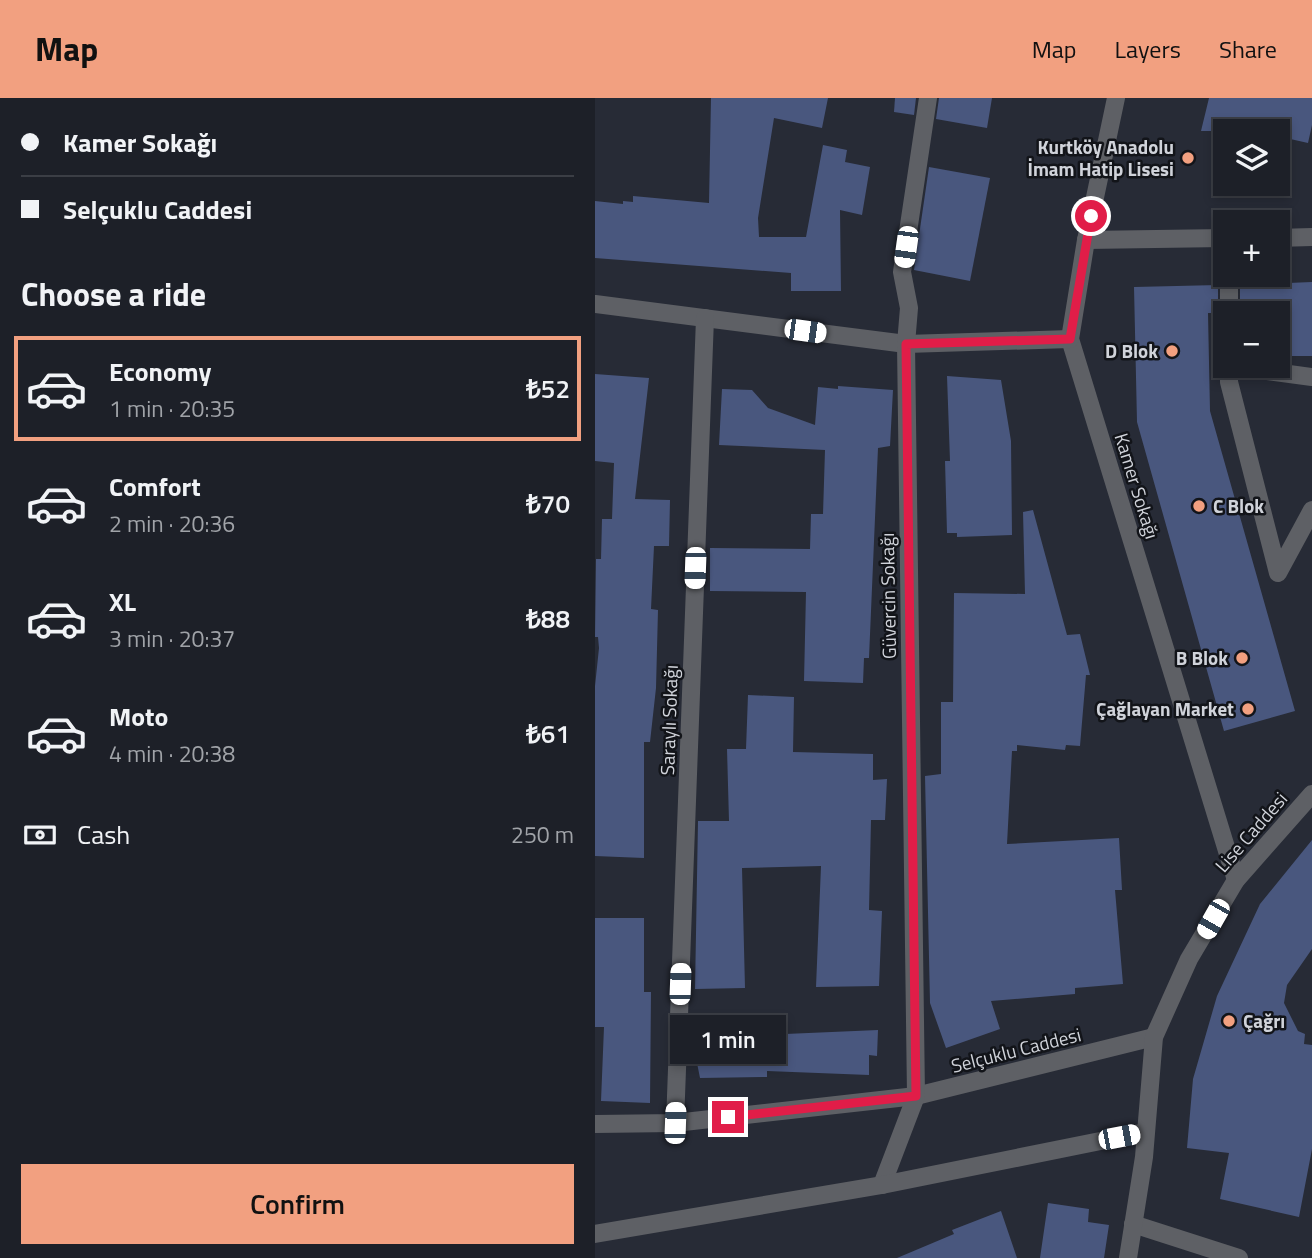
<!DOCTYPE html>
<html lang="en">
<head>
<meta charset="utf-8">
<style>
  body { margin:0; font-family:"Titillium Web",sans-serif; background:#252830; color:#f1f3f6; height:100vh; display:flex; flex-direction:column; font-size:26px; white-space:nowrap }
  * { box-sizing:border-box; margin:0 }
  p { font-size:23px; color:#a0a3a8 }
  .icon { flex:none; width:38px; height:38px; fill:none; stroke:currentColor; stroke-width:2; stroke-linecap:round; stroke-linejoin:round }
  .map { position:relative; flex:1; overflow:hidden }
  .details { display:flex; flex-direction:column; background:#1d2028; width:595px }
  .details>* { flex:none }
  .hud { display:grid; align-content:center; height:154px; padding:0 21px; background:#1d2028 }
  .buttons { position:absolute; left:618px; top:21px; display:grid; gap:14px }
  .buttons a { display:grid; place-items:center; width:77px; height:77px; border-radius:0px; background:#1d2028; box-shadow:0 4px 10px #0003,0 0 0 2px #3b3e45; font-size:35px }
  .end { position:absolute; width:32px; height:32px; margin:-16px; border:9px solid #e11d48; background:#fff; box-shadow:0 0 0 4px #fff }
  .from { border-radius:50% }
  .bubble { position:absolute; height:49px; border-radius:0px; background:#1d2028; box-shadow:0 4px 10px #0003,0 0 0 2px #3b3e45; font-size:23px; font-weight:600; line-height:49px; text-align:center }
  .car { position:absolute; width:21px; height:42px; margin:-21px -10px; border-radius:9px; box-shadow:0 0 5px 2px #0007; background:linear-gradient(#fff 24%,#345 0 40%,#fff 0 76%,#345 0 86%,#fff 0) }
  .hud b { display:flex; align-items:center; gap:24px; height:66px; font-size:26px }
  .hud b+b { border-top:2px solid #3b3e45 }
  .hud i { width:18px; height:18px; background:#f1f3f6 }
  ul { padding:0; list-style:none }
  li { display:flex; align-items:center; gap:21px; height:105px; margin:0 14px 10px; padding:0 7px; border:4px solid transparent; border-radius:0px }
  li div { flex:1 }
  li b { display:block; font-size:26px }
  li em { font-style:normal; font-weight:600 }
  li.selected { border-color:#f2a080 }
  li>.icon { width:63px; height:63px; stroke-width:1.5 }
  h2 { padding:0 21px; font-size:32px; line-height:84px }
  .pay { display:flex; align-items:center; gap:18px; height:77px; padding:0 21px; font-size:26px }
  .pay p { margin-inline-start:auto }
  .action { display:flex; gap:14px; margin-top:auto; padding:14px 21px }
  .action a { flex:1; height:80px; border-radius:0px; background:#f2a080; color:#111; font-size:28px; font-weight:600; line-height:80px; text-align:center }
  header { display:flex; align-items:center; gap:42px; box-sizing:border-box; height:98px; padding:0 35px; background:#f2a080; color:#111 }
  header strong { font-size:33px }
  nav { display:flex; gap:38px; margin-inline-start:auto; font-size:24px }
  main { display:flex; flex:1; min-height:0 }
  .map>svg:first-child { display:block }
  .building { fill:#49577e }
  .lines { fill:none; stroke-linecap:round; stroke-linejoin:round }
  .minor { stroke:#5e6065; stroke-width:18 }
  .route { stroke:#e11d48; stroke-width:9 }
  .poi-dot { fill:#f2a080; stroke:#121419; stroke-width:2.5 }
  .labels { text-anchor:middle; stroke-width:5; stroke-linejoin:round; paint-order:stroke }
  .poi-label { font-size:19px; font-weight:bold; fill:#d0d3da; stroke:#121419; text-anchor:end }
  .street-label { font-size:19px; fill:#d0d3da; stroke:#121419 }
</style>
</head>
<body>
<header>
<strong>Map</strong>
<nav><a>Map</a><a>Layers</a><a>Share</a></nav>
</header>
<main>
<section class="details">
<div class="hud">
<b><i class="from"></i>Kamer Sokağı</b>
<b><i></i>Selçuklu Caddesi</b>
</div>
<h2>Choose a ride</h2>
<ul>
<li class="selected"><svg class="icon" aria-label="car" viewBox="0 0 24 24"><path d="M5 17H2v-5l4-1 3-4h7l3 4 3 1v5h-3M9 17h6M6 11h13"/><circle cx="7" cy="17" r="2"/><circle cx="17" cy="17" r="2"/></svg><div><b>Economy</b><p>1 min · 20:35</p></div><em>₺52</em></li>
<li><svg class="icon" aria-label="car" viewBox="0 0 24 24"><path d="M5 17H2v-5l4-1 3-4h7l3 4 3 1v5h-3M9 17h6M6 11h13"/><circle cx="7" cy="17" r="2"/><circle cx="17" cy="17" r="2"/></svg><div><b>Comfort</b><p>2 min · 20:36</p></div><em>₺70</em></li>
<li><svg class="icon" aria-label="car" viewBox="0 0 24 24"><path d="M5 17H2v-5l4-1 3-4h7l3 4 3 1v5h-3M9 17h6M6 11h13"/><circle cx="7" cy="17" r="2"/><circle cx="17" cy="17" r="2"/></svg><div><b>XL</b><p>3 min · 20:37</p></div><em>₺88</em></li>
<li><svg class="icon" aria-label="car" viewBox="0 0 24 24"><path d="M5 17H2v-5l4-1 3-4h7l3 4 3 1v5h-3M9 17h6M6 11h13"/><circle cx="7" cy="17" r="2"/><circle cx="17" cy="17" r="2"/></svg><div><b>Moto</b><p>4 min · 20:38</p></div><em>₺61</em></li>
</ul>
<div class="pay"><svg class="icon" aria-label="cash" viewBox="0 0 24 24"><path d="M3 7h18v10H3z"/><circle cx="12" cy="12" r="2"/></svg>Cash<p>250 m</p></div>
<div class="action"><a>Confirm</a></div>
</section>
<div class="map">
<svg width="717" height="1160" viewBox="0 0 717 1160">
  <rect width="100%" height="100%" fill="#272b36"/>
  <g class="building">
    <polygon points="116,0 233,0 227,30 179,20 163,120 164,139 211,139 228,47 252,52 250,64 275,69 267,117 245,112 246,193 196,193 196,175 0,160 0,103 28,106 28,103 38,104 38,98 114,105"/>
    <polygon points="300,0 321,0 319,17 299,14"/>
    <polygon points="344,0 397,0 392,30 341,21"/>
    <polygon points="614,0 717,0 717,27 713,45 682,38 682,33 606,33"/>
    <polygon points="334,69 395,80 375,183 319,172"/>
    <polygon points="717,184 717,258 682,258 682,215 645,215 645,187"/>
    <polygon points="623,187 623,215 613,215 615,313 700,613 629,633 542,324 539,189"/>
    <polygon points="0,276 54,280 40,401 75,402 74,448 59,448 56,511 63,512 61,590 55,644 49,644 49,760 0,758 0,588 4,550 3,539 0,539 1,461 6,461 7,421 17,421 19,365 0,363"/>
    <polygon points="352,278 406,282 416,343 417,437 362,439 362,435 352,435 350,363 355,363"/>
    <polygon points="243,288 298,292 295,348 283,350 274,560 269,560 268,585 209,583 211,494 115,493 115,450 215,451 216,416 228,416 230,352 124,347 127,291 157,292 173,310 220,327 223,289 243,291"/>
    <polygon points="438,412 472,537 485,536 495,577 491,577 485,648 471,647 470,652 422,647 422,653 417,653 412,746 524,740 527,792 520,792 528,886 480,890 480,896 396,903 405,931 351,950 335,905 330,678 346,676 346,604 358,604 359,495 430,496 428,414"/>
    <polygon points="153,597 199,599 198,654 278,656 278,682 292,681 290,722 276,722 274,812 287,813 284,888 221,889 226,768 147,770 150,890 100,891 103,723 134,723 132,651 151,651"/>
    <polygon points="717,742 717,851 692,887 689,905 703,933 710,936 709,946 717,947 717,1051 704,1119 625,1101 634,1055 592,1050 598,981 622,898 665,806"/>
    <polygon points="0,820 49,820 49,894 56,894 55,1005 6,1003 9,929 0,929"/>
    <polygon points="283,932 282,958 274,957 274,977 172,973 172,979 105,980 97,940"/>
    <polygon points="453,1105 494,1111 493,1124 514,1127 509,1160 445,1160"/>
    <polygon points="406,1113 422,1160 302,1160 359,1136 357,1132"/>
  </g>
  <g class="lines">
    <g class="minor">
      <polyline points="521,0 491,142 475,241 641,782"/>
      <polyline points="682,140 717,139"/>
      <polyline points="491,142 630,140"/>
      <polyline points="0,206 311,246 475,241"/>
      <polyline points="634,215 634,177"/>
      <polyline points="634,268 634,284 683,475 717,412"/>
      <polyline points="634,268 717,279"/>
      <polyline points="80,1025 110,220"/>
      <polyline points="0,1026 80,1025 321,998 559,939"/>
      <polyline points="287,1087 321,998 311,246 314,210 307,174 333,0"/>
      <polyline points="538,1126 644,1160"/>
      <polyline points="0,1136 287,1087 550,1034"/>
      <polyline points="533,1160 549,1059 559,939 594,861 641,782 717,696"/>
    </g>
  </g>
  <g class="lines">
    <polyline class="route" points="133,1019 321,998 311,246 475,241 496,118"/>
  </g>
  <g class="poi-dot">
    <circle cx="593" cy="60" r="7"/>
    <circle cx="577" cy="253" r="7"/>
    <circle cx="604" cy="408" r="7"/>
    <circle cx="647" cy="560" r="7"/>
    <circle cx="653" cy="611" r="7"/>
    <circle cx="634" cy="923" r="7"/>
  </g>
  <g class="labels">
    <g class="poi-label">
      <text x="579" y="56">Kurtköy Anadolu<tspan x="579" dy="22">İmam Hatip Lisesi</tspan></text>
      <text x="563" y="260">D Blok</text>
      <text x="618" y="415" text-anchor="start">C Blok</text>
      <text x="633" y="567">B Blok</text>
      <text x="639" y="618">Çağlayan Market</text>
      <text x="648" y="930" text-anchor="start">Çağrı</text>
    </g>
    <g class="street-label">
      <text transform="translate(542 388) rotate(73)" y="7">Kamer Sokağı</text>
      <text transform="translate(293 498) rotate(-91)" y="7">Güvercin Sokağı</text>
      <text transform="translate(74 622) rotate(-88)" y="7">Saraylı Sokağı</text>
      <text transform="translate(656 734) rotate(-49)" y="7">Lise Caddesi</text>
      <text transform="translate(421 952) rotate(-14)" y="7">Selçuklu Caddesi</text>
    </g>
  </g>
</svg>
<div class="buttons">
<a><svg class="icon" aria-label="layers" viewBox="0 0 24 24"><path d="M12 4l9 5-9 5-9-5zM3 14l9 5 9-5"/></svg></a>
<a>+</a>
<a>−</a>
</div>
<i class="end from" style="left:496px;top:118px"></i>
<i class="end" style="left:133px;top:1019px"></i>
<div class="bubble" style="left:75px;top:917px;width:116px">1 min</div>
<i class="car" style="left:311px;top:149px;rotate:188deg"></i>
<i class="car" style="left:210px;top:233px;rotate:98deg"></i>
<i class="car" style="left:100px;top:470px;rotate:182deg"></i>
<i class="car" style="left:618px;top:821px;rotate:210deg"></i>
<i class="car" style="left:85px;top:886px;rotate:2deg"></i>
<i class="car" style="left:80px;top:1025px;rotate:2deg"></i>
<i class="car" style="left:524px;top:1039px;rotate:79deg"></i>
</div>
</main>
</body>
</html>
